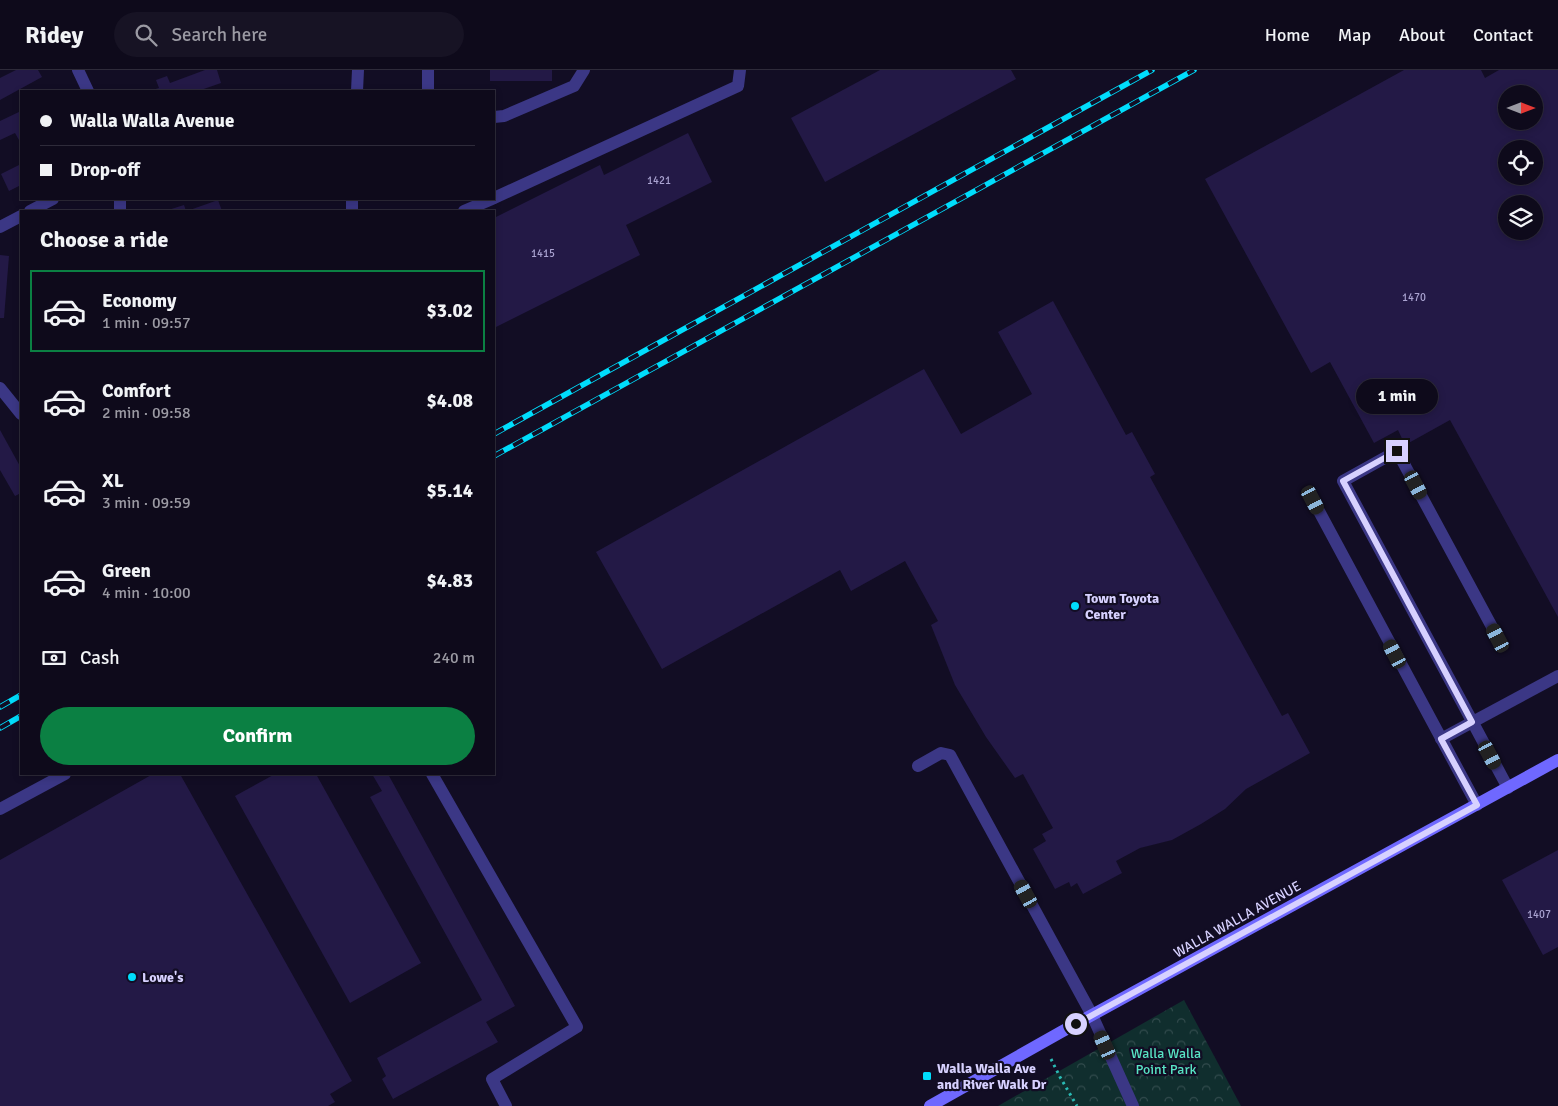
<!DOCTYPE html>
<html lang="en">
<head>
<meta charset="utf-8">
<style>
  body { margin:0; font-family:Signika,sans-serif; background:#171324; color:#f1f3f6; height:100vh; display:flex; flex-direction:column; font-size:19px; white-space:nowrap }
  * { box-sizing:border-box; margin:0 }
  p { font-size:16px; color:#9b9aa3 }
  .icon { flex:none; width:28px; height:28px; fill:none; stroke:currentColor; stroke-width:2; stroke-linecap:round; stroke-linejoin:round }
  .map { position:relative; flex:1; overflow:hidden }
  .drawer { position:absolute; left:20px; top:140px; width:475px; height:565px; display:flex; flex-direction:column; background:#0e0a1b; border-radius:0px; box-shadow:0 2px 8px #0003,0 0 0 1px #2e2b3a }
  .drawer>* { flex:none }
  .top-card { position:absolute; left:20px; top:20px; width:475px; height:110px; border-radius:0px; box-shadow:0 2px 8px #0003,0 0 0 1px #2e2b3a; display:grid; align-content:center; height:110px; padding:0 20px; background:#0e0a1b }
  .needle { width:32px; rotate:90deg }
  .tools { position:absolute; left:1498px; top:15px; display:grid; gap:10px }
  .tools a { display:grid; place-items:center; width:45px; height:45px; border-radius:50%; background:#0e0a1b; box-shadow:0 2px 8px #0003,0 0 0 1px #2e2b3a; font-size:25px }
  .end { position:absolute; width:22px; height:22px; margin:-11px; border:6px solid #d7d1ff; background:#111; box-shadow:0 0 0 2px #111 }
  .from { border-radius:50% }
  .bubble { position:absolute; height:35px; border-radius:18px; background:#0e0a1b; box-shadow:0 2px 8px #0003,0 0 0 1px #2e2b3a; font-size:16px; font-weight:700; line-height:35px; text-align:center }
  .car { position:absolute; width:15px; height:30px; margin:-15px -8px; border-radius:6px; box-shadow:0 0 4px 1px #0007; background:linear-gradient(#222 24%,#8ab4d8 0 40%,#222 0 76%,#8ab4d8 0 86%,#222 0) }
  .top-card b { display:flex; align-items:center; gap:18px; height:48px; font-size:19px }
  .top-card b+b { border-top:1px solid #2e2b3a }
  .top-card i { width:12px; height:12px; background:#f1f3f6 }
  ul { padding:0; list-style:none }
  li { display:flex; align-items:center; gap:15px; height:82px; margin:0 10px 8px; padding:0 10px; border:2px solid transparent; border-radius:0px }
  li div { flex:1 }
  li b { display:block; font-size:19px }
  li em { font-style:normal; font-weight:700 }
  li.on { border-color:#0b8043 }
  li>.icon { width:45px; height:45px; stroke-width:1.5 }
  h2 { padding:0 20px; font-size:22px; line-height:60px }
  .pay { display:flex; align-items:center; gap:12px; height:55px; padding:0 20px; font-size:19px }
  .pay p { margin-inline-start:auto }
  .button { display:flex; gap:10px; margin-top:auto; padding:10px 20px }
  .button a { flex:1; height:58px; border-radius:30px; background:#0b8043; color:#fff; font-size:20px; font-weight:700; line-height:58px; text-align:center }
  header { display:flex; align-items:center; gap:30px; box-sizing:border-box; height:70px; padding:0 25px; background:#0e0a1b; border-bottom:1px solid #2e2b3a }
  header strong { font-size:24px }
  nav { display:flex; gap:28px; margin-inline-start:auto; font-size:18px }
  .search { width:350px; height:45px; background:#171324; display:flex; align-items:center; gap:12px; box-sizing:border-box; padding:0 18px; border-radius:28px; color:#9b9aa3; font-size:19px }
  .map>svg:first-child { display:block }
  .park { fill:url(#park-crowns) }
  .building { fill:#231946; fill-rule:evenodd }
  .lines { fill:none; stroke-linecap:round; stroke-linejoin:round }
  .path { stroke:#2abab4; stroke-width:3; stroke-dasharray:2.5 4; stroke-linecap:butt }
  .lane { stroke:#3b3785; stroke-width:12 }
  .street { stroke:#3b3785; stroke-width:12 }
  .secondary { stroke:#6f68ff; stroke-width:12 }
  .rail-casing { stroke:#00ddfc; stroke-width:5.5 }
  .rail { stroke:#120d24; stroke-width:4; stroke-dasharray:11; stroke-linecap:butt }
  .route { stroke:#d7d1ff; stroke-width:6 }
  .poi-dot { fill:#00ddfc; stroke:#120d24; stroke-width:2 }
  .labels { text-anchor:middle; stroke-width:4.5; stroke-linejoin:round; paint-order:stroke }
  .number-label { font-size:11px; fill:#aaa3d1 }
  .poi-label { font-size:14px; font-weight:bold; fill:#d7d1ff; stroke:#120d24; text-anchor:start }
  .street-label { font-size:14px; fill:#d7d1ff; stroke:#120d24 }
  .park-label { font-size:14px; fill:#58e4c4; stroke:#120d24 }
</style>
</head>
<body>
<header>
<strong>Ridey</strong>
<div class="search"><svg class="icon" aria-label="search" viewBox="0 0 24 24"><circle cx="10" cy="10" r="6"/><path d="M15 15l6 6"/></svg>Search here</div>
<nav><a>Home</a><a>Map</a><a>About</a><a>Contact</a></nav>
</header>
<div class="map">
<svg width="1558" height="1036" viewBox="0 0 1558 1036">
  <defs>
    <pattern id="park-crowns" width="20" height="18" patternUnits="userSpaceOnUse" patternTransform="scale(1.25)"><rect width="20" height="18" fill="#102e2e"/><path d="M2 6a3 3 0 1 1 6 0M12 15a3 3 0 1 1 6 0" fill="none" stroke="#324b4d"/></pattern>
  </defs>
  <rect width="100%" height="100%" fill="#120d24"/>
  <polygon class="park" points="1184,930 1241,1036 998,1036"/>
  <g class="building">
    <polygon points="16,0 38,0 42,7 0,30 0,8"/>
    <polygon points="205,0 217,0 221,13 198,21 149,21 159,18 156,10 167,6 170,13"/>
    <rect x="490" y="0" width="62" height="11"/>
    <polygon points="880,0 1011,0 1016,9 825,112 791,48"/>
    <path d="M1404 0H1481L1485 8 1499 0H1558V547L1450 350 1405 375 1398 360 1374 373 1330 292 1311 303 1205 109ZM1506 24H1534V51H1506ZM1506 79H1534V106H1506ZM1506 134H1534V161H1506Z"/>
    <polygon points="21,41 21,69 19,70 15,63 0,70 0,51"/>
    <polygon points="688,63 712,112 626,155 640,185 494,258 494,148 600,95 604,105"/>
    <polygon points="21,94 21,115 9,121 1,104"/>
    <polygon points="218,130 222,141 187,141"/>
    <polygon points="184,135 186,141 165,141"/>
    <polygon points="0,185 9,186 4,248 0,248"/>
    <polygon points="1053,231 1126,365 1132,362 1155,404 1150,407 1282,646 1288,643 1310,683 1246,719 1225,739 1201,754 1172,770 1140,778 1116,791 1122,803 1083,824 1077,813 1071,817 1069,812 1055,819 1033,779 1046,771 1042,764 1053,758 1023,704 1015,708 986,667 955,615 931,555 938,551 905,491 851,521 840,500 662,599 596,482 924,299 961,364 1032,324 998,262"/>
    <polygon points="0,360 21,398 21,423 15,426 0,400"/>
    <polygon points="153,704 180,704 352,1011 330,1024 335,1032 328,1036 0,1036 0,790"/>
    <polygon points="275,704 316,704 421,893 350,933 235,726"/>
    <polygon points="372,704 388,704 515,936 486,952 498,972 393,1029 382,1009 386,1006 377,988 482,930 370,727 382,721"/>
    <polygon points="1558,780 1558,877 1543,885 1502,810"/>
  </g>
  <g class="lines">
    <polyline class="path" points="1051,989 1060,1007 1077,1036"/>
    <g class="lane">
      <polyline points="428,0 428,21"/>
      <polyline points="357,21 358,0"/>
      <polyline points="494,47 504,46 574,16 584,0"/>
      <polyline points="494,128 738,16 740,0"/>
      <polyline points="352,141 352,129"/>
      <polyline points="464,141 492,129"/>
      <polyline points="1313,430 1477,735"/>
      <polyline points="1498,568 1397,381 1343,411 1508,718"/>
      <polyline points="1441,669 1558,606"/>
      <polyline points="918,696 941,683 950,685 1092,945 1133,1036"/>
      <polyline points="432,704 577,957 492,1009 506,1036"/>
      <polyline points="0,739 65,704"/>
    </g>
    <g class="street">
      <polyline points="78,0 88,21"/>
      <polyline points="120,129 120,141"/>
      <polyline points="30,141 53,129"/>
      <polyline points="0,157 21,146"/>
      <polyline points="0,318 21,344"/>
    </g>
    <polyline class="secondary" points="930,1036 1061,962 1558,690"/>
    <defs>
      <g id="rail">
        <polyline points="494,364 1152,0"/>
        <polyline points="494,386 1194,0"/>
        <polyline points="0,637 21,625"/>
        <polyline points="0,658 21,646"/>
      </g>
    </defs>
    <use href="#rail" class="rail-casing"/>
    <use href="#rail" class="rail"/>
  </g>
  <g class="lines">
    <polyline class="route" points="1076,954 1477,735 1441,669 1472,652 1343,411 1397,381"/>
  </g>
  <g class="poi-dot">
    <circle cx="1075" cy="536" r="5"/>
    <circle cx="132" cy="907" r="5"/>
    <rect x="922" y="1001" width="10" height="10" rx="2.5"/>
  </g>
  <g class="labels">
    <g class="number-label">
      <text x="659" y="114">1421</text>
      <text x="543" y="187">1415</text>
      <text x="1414" y="231">1470</text>
      <text x="1539" y="848">1407</text>
    </g>
    <g class="poi-label">
      <text x="1085" y="533">Town Toyota<tspan x="1085" dy="16">Center</tspan></text>
      <text x="142" y="912">Lowe's</text>
      <text x="937" y="1003">Walla Walla Ave<tspan x="937" dy="16">and River Walk Dr</tspan></text>
    </g>
    <g class="street-label">
      <text transform="translate(1237 849) rotate(-29)" y="5">WALLA WALLA AVENUE</text>
    </g>
    <g class="park-label">
      <text x="1166" y="988">Walla Walla<tspan x="1166" dy="16">Point Park</tspan></text>
    </g>
  </g>
</svg>
<div class="tools">
<a><svg class="needle" viewBox="-14 -14 28 28"><path d="M0-13l5 13h-10z" fill="#e53935"/><path d="M0 13l5-13h-10z" fill="#9b9aa3"/></svg></a>
<a><svg class="icon" aria-label="locate" viewBox="0 0 24 24"><circle cx="12" cy="12" r="6"/><path d="M12 2v4M12 18v4M2 12h4M18 12h4"/></svg></a>
<a><svg class="icon" aria-label="layers" viewBox="0 0 24 24"><path d="M12 4l9 5-9 5-9-5zM3 14l9 5 9-5"/></svg></a>
</div>
<i class="end from" style="left:1076px;top:954px"></i>
<i class="end" style="left:1397px;top:381px"></i>
<div class="bubble" style="left:1356px;top:309px;width:82px">1 min</div>
<i class="car" style="left:1416px;top:415px;rotate:152deg"></i>
<i class="car" style="left:1313px;top:430px;rotate:152deg"></i>
<i class="car" style="left:1498px;top:568px;rotate:332deg"></i>
<i class="car" style="left:1395px;top:584px;rotate:332deg"></i>
<i class="car" style="left:1490px;top:685px;rotate:152deg"></i>
<i class="car" style="left:1026px;top:824px;rotate:331deg"></i>
<i class="car" style="left:1105px;top:975px;rotate:336deg"></i>
<div class="top-card">
<b><i class="from"></i>Walla Walla Avenue</b>
<b><i></i>Drop-off</b>
</div>
<section class="drawer">
<h2>Choose a ride</h2>
<ul>
<li class="on"><svg class="icon" aria-label="car" viewBox="0 0 24 24"><path d="M5 17H2v-5l4-1 3-4h7l3 4 3 1v5h-3M9 17h6M6 11h13"/><circle cx="7" cy="17" r="2"/><circle cx="17" cy="17" r="2"/></svg><div><b>Economy</b><p>1 min · 09:57</p></div><em>$3.02</em></li>
<li><svg class="icon" aria-label="car" viewBox="0 0 24 24"><path d="M5 17H2v-5l4-1 3-4h7l3 4 3 1v5h-3M9 17h6M6 11h13"/><circle cx="7" cy="17" r="2"/><circle cx="17" cy="17" r="2"/></svg><div><b>Comfort</b><p>2 min · 09:58</p></div><em>$4.08</em></li>
<li><svg class="icon" aria-label="car" viewBox="0 0 24 24"><path d="M5 17H2v-5l4-1 3-4h7l3 4 3 1v5h-3M9 17h6M6 11h13"/><circle cx="7" cy="17" r="2"/><circle cx="17" cy="17" r="2"/></svg><div><b>XL</b><p>3 min · 09:59</p></div><em>$5.14</em></li>
<li><svg class="icon" aria-label="car" viewBox="0 0 24 24"><path d="M5 17H2v-5l4-1 3-4h7l3 4 3 1v5h-3M9 17h6M6 11h13"/><circle cx="7" cy="17" r="2"/><circle cx="17" cy="17" r="2"/></svg><div><b>Green</b><p>4 min · 10:00</p></div><em>$4.83</em></li>
</ul>
<div class="pay"><svg class="icon" aria-label="cash" viewBox="0 0 24 24"><path d="M3 7h18v10H3z"/><circle cx="12" cy="12" r="2"/></svg>Cash<p>240 m</p></div>
<div class="button"><a>Confirm</a></div>
</section>
</div>
</body>
</html>
